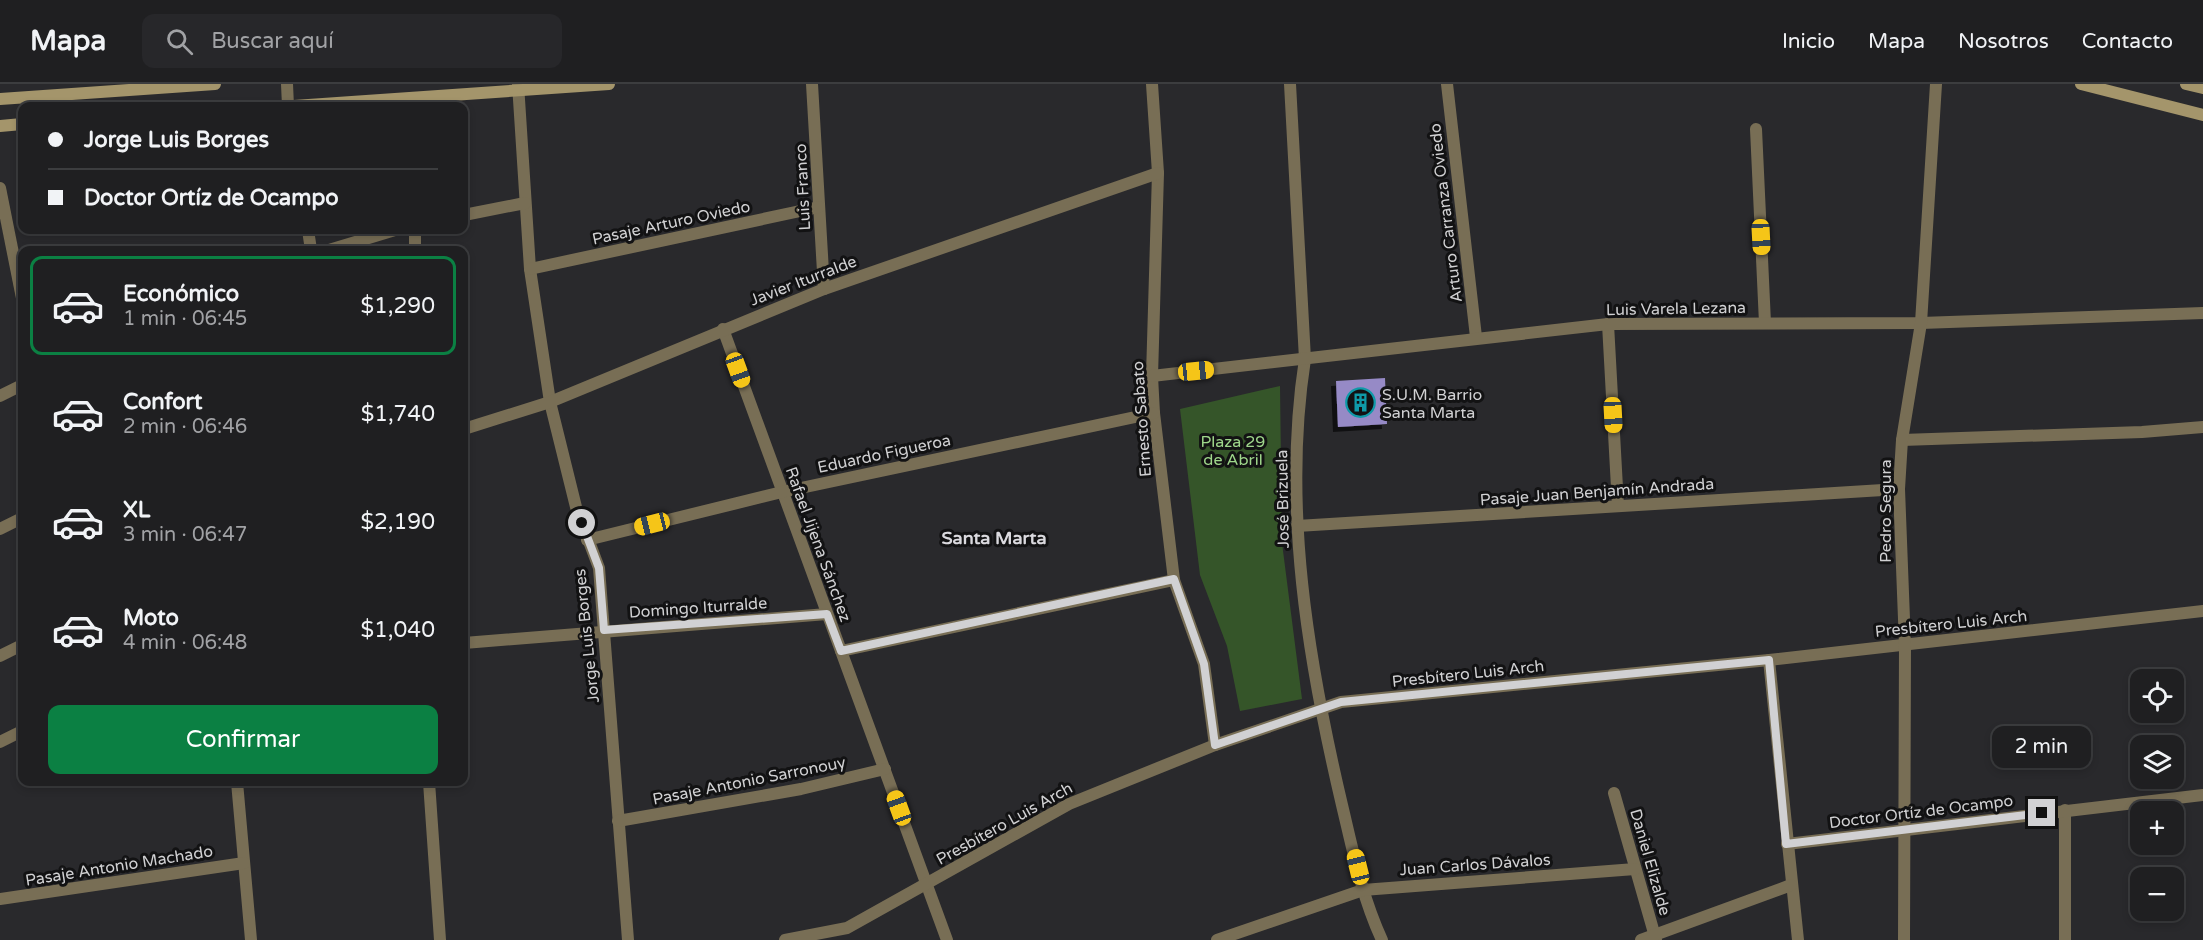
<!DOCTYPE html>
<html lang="es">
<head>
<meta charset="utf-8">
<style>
  body { margin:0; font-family:"Varela Round",sans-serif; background:#27272a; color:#f1f3f6; height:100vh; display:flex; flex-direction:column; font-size:22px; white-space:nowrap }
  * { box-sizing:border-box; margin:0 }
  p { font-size:20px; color:#a1a2a5 }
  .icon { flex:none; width:33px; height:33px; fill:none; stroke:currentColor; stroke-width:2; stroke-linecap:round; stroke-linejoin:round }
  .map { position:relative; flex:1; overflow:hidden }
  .details { position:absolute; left:18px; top:162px; width:450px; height:540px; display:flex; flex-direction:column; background:#1f1f21; border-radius:12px; box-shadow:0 3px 9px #0003,0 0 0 2px #3c3d3f }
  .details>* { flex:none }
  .banner { position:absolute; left:18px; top:18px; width:450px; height:132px; border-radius:12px; box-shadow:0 3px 9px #0003,0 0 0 2px #3c3d3f; display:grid; align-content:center; height:132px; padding:0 30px; background:#1f1f21 }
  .controls { position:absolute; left:2130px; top:585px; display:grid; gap:12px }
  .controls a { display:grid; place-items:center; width:54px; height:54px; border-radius:12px; background:#1f1f21; box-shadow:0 3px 9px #0003,0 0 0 2px #3c3d3f; font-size:30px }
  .end { position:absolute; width:27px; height:27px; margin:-14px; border:8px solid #d1d1d3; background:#111; box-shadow:0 0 0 3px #111 }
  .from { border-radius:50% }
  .bubble { position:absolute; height:42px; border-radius:12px; background:#1f1f21; box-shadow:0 3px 9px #0003,0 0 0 2px #3c3d3f; font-size:20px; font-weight:600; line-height:42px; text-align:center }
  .car { position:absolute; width:18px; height:36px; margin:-18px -9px; border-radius:8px; box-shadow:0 0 4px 2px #0007; background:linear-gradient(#f5c518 24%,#345 0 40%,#f5c518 0 76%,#345 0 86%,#f5c518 0) }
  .banner b { display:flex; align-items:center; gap:21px; height:57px; font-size:22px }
  .banner b+b { border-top:2px solid #3c3d3f }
  .banner i { width:15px; height:15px; background:#f1f3f6 }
  ul { padding:10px 0 0; list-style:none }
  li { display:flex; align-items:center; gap:18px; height:99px; margin:0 12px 9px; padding:0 18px; border:3px solid transparent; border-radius:12px }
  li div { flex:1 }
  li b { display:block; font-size:22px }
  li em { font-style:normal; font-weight:600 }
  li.current { border-color:#0b8043 }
  li>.icon { width:54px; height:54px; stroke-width:1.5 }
  .button { display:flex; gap:12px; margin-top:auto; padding:12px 30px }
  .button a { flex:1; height:69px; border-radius:12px; background:#0b8043; color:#fff; font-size:24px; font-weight:600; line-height:69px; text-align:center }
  header { display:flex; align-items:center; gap:36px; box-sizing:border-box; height:84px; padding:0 30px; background:#1f1f21; border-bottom:2px solid #3c3d3f }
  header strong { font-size:28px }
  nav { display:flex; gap:33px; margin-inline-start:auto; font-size:21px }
  .search { width:420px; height:54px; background:#27272a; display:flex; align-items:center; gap:15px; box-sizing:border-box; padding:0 21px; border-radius:12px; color:#a1a2a5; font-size:22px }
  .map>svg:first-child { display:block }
  .green { fill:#355529 }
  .building { fill:#968ac6; filter:url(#shadow) }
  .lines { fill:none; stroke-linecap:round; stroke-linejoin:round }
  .street { stroke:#786e55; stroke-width:12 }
  .secondary { stroke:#a4956b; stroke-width:12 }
  .route { stroke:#d1d1d3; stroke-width:8 }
  .labels { text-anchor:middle; stroke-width:6; stroke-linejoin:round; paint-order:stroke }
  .street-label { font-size:16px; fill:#d1d1d3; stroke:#121213 }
  .poi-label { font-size:16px; fill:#d1d1d3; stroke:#121213; text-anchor:start }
  .park-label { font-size:16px; fill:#9fd78b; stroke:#121213 }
  .neighbourhood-label { font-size:18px; font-weight:bold; fill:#dad9de; stroke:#121213 }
</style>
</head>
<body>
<header>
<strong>Mapa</strong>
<div class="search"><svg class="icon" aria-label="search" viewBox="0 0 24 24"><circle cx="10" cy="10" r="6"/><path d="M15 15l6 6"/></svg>Buscar aquí</div>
<nav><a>Inicio</a><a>Mapa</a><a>Nosotros</a><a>Contacto</a></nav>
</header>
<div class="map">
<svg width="2203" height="856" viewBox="0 0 2203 856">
  <defs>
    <filter id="shadow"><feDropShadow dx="-5" dy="5" stdDeviation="0" flood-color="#0009"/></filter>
  </defs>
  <rect width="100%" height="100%" fill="#29292c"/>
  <polygon class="green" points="1280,302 1282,459 1302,615 1240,627 1227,562 1200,491 1180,325"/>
  <polygon class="building" points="1385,294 1387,340 1338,343 1336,297"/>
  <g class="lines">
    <g class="street">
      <polyline points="287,0 288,22"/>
      <polyline points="518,0 530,185 550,318 576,423 599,484 628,856"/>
      <polyline points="812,0 824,205"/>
      <polyline points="1152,0 1158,89 1152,292 1154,329 1174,496 1204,580 1215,661"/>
      <path d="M1290 0 1305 275C1282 423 1308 577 1342 721 1353 767 1362 813 1382 856"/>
      <polyline points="1447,0 1476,253"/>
      <polyline points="1756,45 1765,239"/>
      <polyline points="0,104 22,214"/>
      <polyline points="464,131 525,119"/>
      <polyline points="308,146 311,166"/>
      <polyline points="329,166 395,146"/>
      <polyline points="415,166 415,146"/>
      <polyline points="530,185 819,123"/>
      <polyline points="1608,240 1618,422"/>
      <polyline points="723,245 947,856"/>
      <polyline points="1152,292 1608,240 1921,239 2203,229"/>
      <polyline points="0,312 22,301"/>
      <polyline points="464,345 550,318 824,205 1158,89"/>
      <polyline points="1902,356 2142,348 2203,343"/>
      <polyline points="1297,442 1899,405"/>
      <polyline points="0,445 22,434"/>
      <polyline points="587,456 782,408 1154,329"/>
      <polyline points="464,559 827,530"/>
      <polyline points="841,567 1174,496"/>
      <polyline points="0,572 22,561"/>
      <polyline points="1769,576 1798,856"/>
      <polyline points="0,658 22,647"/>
      <polyline points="237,698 251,856"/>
      <polyline points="429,698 440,856"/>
      <polyline points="1614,709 1656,856"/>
      <polyline points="2065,726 2065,856"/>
      <polyline points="618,737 801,705 885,685"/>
      <polyline points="1787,760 2203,711"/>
      <polyline points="0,815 244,779"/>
      <polyline points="785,856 847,844 1069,720 1215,661 1341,618 1769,576 2203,527"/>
      <polyline points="1217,856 1363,806 1635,785"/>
      <polyline points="1641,856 1791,801"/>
      <polyline points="1904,856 1905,561 1899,405 1902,356 1921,239 1936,0"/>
    </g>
    <g class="secondary">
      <polyline points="2081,0 2203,31"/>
      <polyline points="2186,0 2203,4"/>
      <polyline points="0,15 215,0"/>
      <polyline points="294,22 609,0"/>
      <polyline points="0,42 22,40"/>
    </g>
  </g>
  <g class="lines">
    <polyline class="route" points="582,439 599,484 604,546 827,530 841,567 1174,495 1204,580 1215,661 1341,618 1769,576 1786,760 2042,729"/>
  </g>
  <defs>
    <symbol id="building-ring" viewBox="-11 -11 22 22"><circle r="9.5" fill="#121213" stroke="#0f9aa8" stroke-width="1.5"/><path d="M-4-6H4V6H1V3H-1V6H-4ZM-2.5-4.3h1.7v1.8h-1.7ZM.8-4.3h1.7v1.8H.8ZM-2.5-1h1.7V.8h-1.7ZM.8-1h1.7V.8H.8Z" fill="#0f9aa8"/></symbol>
  </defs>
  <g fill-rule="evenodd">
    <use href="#building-ring" x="1344" y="302" width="33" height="33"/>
  </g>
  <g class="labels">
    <g class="street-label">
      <text transform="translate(802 103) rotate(-93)" y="6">Luis Franco</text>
      <text transform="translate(1445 129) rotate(-97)" y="6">Arturo Carranza Oviedo</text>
      <text transform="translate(671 138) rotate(-12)" y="6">Pasaje Arturo Oviedo</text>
      <text transform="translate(803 196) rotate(-21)" y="6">Javier Iturralde</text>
      <text transform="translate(1676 224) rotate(-1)" y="6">Luis Varela Lezana</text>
      <text transform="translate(1141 335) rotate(-94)" y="6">Ernesto Sabato</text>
      <text transform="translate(884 369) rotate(-12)" y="6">Eduardo Figueroa</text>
      <text transform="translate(1597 407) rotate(-4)" y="6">Pasaje Juan Benjamín Andrada</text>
      <text transform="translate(1282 415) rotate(-91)" y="6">José Brizuela</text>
      <text transform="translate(1885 427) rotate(-90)" y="6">Pedro Segura</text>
      <text transform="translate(819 460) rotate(70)" y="6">Rafael Jijena Sánchez</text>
      <text transform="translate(698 523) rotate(-4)" y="6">Domingo Iturralde</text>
      <text transform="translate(1951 539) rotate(-6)" y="6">Presbítero Luis Arch</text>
      <text transform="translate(586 552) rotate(-96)" y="6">Jorge Luis Borges</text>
      <text transform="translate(1468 589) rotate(-6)" y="6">Presbítero Luis Arch</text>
      <text transform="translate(749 696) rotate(-11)" y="6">Pasaje Antonio Sarronouy</text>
      <text transform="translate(1921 727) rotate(-7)" y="6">Doctor Ortíz de Ocampo</text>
      <text transform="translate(1004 739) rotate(-29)" y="6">Presbítero Luis Arch</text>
      <text transform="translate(1651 778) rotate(74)" y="6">Daniel Elizalde</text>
      <text transform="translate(1475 780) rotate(-4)" y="6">Juan Carlos Dávalos</text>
      <text transform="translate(119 781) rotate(-9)" y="6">Pasaje Antonio Machado</text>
    </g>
    <g class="poi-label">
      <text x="1382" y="316">S.U.M. Barrio<tspan x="1382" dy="18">Santa Marta</tspan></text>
    </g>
    <g class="park-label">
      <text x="1233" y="363">Plaza 29<tspan x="1233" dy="18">de Abril</tspan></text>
    </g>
    <g class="neighbourhood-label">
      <text x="994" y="460">Santa Marta</text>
    </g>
  </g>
</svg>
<div class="controls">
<a><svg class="icon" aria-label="locate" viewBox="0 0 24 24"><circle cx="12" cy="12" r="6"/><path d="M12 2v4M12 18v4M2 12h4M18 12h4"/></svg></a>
<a><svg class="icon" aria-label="layers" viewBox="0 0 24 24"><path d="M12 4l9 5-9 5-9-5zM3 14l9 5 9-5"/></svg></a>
<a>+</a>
<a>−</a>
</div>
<i class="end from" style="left:582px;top:439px"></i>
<i class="end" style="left:2042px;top:729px"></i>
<div class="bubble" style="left:1992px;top:642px;width:99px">2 min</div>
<i class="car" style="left:1761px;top:153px;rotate:177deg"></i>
<i class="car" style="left:738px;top:286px;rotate:160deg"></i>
<i class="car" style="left:1196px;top:287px;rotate:84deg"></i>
<i class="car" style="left:1613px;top:331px;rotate:177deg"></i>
<i class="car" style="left:652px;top:440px;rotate:256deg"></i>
<i class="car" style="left:899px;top:724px;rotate:340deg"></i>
<i class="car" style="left:1358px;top:783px;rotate:346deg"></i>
<div class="banner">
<b><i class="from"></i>Jorge Luis Borges</b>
<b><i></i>Doctor Ortíz de Ocampo</b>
</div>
<section class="details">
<ul>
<li class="current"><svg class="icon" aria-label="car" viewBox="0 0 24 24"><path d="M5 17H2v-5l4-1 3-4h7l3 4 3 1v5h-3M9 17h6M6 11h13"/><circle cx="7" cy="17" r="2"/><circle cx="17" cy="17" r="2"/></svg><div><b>Económico</b><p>1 min · 06:45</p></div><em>$1,290</em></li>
<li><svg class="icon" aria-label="car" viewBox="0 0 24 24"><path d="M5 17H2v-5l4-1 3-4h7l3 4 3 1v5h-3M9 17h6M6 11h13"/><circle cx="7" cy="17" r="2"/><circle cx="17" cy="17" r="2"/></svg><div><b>Confort</b><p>2 min · 06:46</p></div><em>$1,740</em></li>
<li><svg class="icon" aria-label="car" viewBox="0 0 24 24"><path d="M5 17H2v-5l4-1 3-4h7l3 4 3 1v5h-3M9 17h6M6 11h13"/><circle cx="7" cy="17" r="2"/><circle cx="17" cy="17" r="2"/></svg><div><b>XL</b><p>3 min · 06:47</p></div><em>$2,190</em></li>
<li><svg class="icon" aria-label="car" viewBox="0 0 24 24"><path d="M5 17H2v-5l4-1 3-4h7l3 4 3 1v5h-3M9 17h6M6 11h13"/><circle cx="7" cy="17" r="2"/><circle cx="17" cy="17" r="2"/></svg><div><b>Moto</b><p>4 min · 06:48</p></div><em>$1,040</em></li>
</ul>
<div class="button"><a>Confirmar</a></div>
</section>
</div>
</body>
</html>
